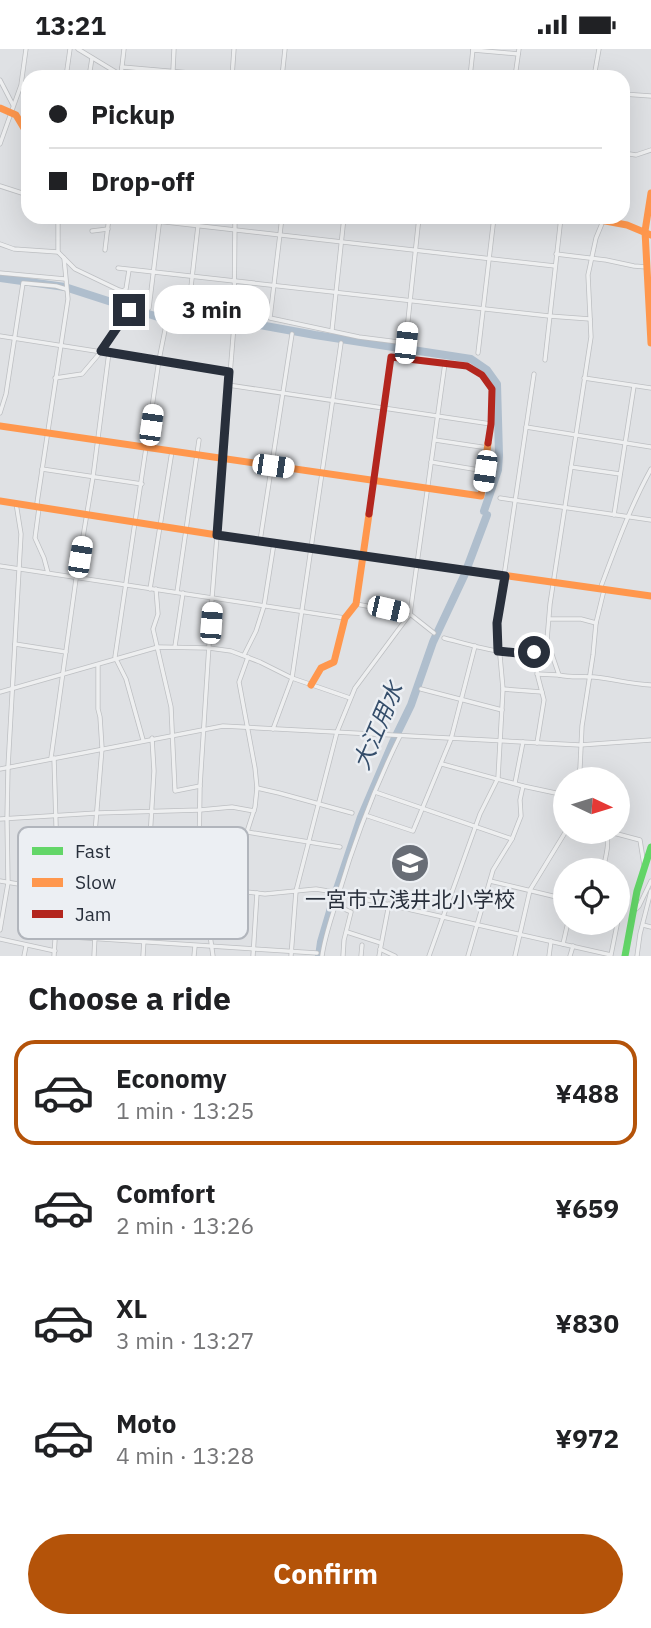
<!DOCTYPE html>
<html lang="en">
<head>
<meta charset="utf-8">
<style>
  body { margin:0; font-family:"IBM Plex Sans","Noto Sans JP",sans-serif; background:#f6f6f6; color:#202124; height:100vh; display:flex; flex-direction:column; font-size:26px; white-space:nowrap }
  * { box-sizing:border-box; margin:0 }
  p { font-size:23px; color:#757577 }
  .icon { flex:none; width:38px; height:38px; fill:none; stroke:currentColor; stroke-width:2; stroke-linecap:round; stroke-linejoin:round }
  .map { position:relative; height:907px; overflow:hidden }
  .panel { display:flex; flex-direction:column; background:#fff; flex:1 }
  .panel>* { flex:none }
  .hud { position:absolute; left:21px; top:21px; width:609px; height:154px; border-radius:21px; box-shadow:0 7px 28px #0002; display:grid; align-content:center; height:154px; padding:0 28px; background:#fff }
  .needle { width:46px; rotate:94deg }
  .controls { position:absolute; left:553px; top:718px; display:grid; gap:14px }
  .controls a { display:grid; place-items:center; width:77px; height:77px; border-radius:50%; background:#fff; box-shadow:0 7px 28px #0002; font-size:35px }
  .end { position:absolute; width:32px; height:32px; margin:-16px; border:9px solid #282f3b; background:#fff; box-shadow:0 0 0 4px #fff }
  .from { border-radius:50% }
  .bubble { position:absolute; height:49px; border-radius:24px; background:#fff; box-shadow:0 7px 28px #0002; font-size:23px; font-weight:800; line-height:49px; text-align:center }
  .car { position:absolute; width:21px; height:42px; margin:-21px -10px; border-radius:9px; box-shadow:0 0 5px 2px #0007; background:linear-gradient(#fff 24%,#345 0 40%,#fff 0 76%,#345 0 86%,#fff 0) }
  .hud b { display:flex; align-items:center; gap:24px; height:66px; font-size:26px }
  .hud b+b { border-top:2px solid #e0e0e0 }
  .hud i { width:18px; height:18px; background:#202124 }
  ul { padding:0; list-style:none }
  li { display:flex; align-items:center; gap:21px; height:105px; margin:0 14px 10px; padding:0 14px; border:4px solid transparent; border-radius:21px }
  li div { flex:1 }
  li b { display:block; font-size:26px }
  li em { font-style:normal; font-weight:800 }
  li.selected { border-color:#b45309 }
  li>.icon { width:63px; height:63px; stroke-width:1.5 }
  h2 { padding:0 28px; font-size:32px; line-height:84px }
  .action { display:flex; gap:14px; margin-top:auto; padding:14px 28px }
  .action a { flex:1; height:80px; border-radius:42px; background:#b45309; color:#fff; font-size:28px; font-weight:800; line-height:80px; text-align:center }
  .status { display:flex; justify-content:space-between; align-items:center; height:49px; padding:0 35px; background:#fff; direction:ltr }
  .status svg { height:19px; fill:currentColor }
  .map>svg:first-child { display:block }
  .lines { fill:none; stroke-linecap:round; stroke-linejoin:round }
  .river { stroke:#afbecd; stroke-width:8 }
  .street-casing { stroke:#bdbfc2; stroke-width:5 }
  .street { stroke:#eeeff0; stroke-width:3.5 }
  .fast { stroke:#63d668; stroke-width:7 }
  .slow { stroke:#ff974d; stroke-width:7 }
  .jam { stroke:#b3261e; stroke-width:7 }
  .route { stroke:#282f3b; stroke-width:9 }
  .labels { text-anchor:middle; stroke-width:5; stroke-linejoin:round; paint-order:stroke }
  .poi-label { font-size:21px; fill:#282f3b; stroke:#eceff3 }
  .water-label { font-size:23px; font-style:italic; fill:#354e6b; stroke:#eceff3 }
  .key { fill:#eceff3; stroke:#b1b5bc; stroke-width:2 }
  .key-label { font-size:19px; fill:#282f3b }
</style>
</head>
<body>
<div class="status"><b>13:21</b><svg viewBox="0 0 49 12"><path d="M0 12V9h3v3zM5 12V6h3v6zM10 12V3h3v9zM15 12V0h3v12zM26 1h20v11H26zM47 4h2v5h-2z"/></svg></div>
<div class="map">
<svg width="651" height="907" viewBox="0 0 651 907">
  <rect width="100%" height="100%" fill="#dfe1e4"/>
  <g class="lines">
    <g class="river">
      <polyline points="0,229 65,238 161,269 260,276 315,286 471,310 487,321 497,335 499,406 498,421 484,462"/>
      <polyline points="319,907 321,893 334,849 361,768 393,693 411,656 433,593 464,527 487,466"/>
    </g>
    <defs>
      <g id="street">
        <polyline points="78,0 124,28"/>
        <polyline points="473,1 518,5"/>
        <polyline points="122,18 237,28"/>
        <polyline points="173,21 174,0"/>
        <polyline points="121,26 124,0"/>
        <polyline points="470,26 492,28"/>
        <polyline points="66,28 70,0"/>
        <polyline points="89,28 92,9"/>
        <polyline points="232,28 234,0"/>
        <polyline points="282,28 285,0"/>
        <polyline points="470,28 473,0"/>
        <polyline points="515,28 519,0"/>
        <polyline points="594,28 599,0"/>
        <polyline points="0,31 13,56"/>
        <polyline points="623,45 651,47"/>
        <polyline points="0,95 21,36 26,0"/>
        <polyline points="623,104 636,106 651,101"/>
        <polyline points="0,137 28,146"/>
        <polyline points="121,168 555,217"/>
        <polyline points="282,168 270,269 359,288 406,294"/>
        <path d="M603 172 596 189 588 226 591 288 550 555 547 591 559 626C571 629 582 627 594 628 613 630 631 635 651 636"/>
        <polyline points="92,182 108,180"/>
        <polyline points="0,195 14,200 58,203 75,220 119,241 123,242 126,240 129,221"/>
        <polyline points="105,201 109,168"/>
        <polyline points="58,203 58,168"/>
        <polyline points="556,205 606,211 634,217 647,218"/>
        <polyline points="118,219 549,267 590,270"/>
        <polyline points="0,224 65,230"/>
        <polyline points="149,259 160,168"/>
        <polyline points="188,264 199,168"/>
        <polyline points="332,281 344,168"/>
        <polyline points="0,287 229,323"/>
        <polyline points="478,304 494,168"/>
        <polyline points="404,309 419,168"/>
        <polyline points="545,311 561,168"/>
        <polyline points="55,329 82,325 105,298 129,261"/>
        <polyline points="584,329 651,339"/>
        <polyline points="228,336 491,375"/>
        <polyline points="0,364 6,345 23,234 56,237 66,240"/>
        <polyline points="526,378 651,398"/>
        <polyline points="435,391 488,399"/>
        <polyline points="431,413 485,422"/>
        <polyline points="571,418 620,425"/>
        <polyline points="42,420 142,435"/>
        <polyline points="500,449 651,471"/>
        <polyline points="614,466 634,337"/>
        <polyline points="260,492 292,285"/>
        <polyline points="0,517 345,569"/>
        <polyline points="48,524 44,509 35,489 39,459 37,454 68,250 64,209"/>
        <polyline points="150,540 172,402"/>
        <polyline points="156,540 158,565 153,580 171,658 175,742 200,737"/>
        <path d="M600 540C615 500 630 458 651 420"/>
        <polyline points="177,543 199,391"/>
        <polyline points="356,555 410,565 434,584"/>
        <polyline points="550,570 581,570 596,574"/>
        <path d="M444 589C478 598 514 611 549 599"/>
        <polyline points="15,595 66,603"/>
        <polyline points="175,597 183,544"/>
        <polyline points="534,603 538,628 544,651 537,694"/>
        <polyline points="244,606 256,582 264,557 274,494"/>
        <polyline points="537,625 559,626"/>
        <polyline points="421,640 502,661"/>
        <polyline points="503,640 542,643"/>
        <polyline points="0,643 158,598 209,599 231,602 260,613 292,629 350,649"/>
        <polyline points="273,680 292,629 341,294"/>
        <polyline points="143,691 126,630 115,608 159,311 166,276"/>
        <polyline points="51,709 76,530 93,428 109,303"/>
        <polyline points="442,715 523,737 565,746"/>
        <polyline points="0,720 223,677 580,696 651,691"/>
        <polyline points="577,730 580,719 582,677 593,606 596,574 604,541"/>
        <polyline points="515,734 523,693"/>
        <polyline points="257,739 279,744 352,764"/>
        <polyline points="375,743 512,790"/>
        <polyline points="368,767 413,782 451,690 475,597"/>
        <polyline points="0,770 97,764 200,761 232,758 254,762"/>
        <polyline points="606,782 640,791 644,816"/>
        <polyline points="247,783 340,798"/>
        <path d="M603 821C605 809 611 793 605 782"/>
        <polyline points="0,832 97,848 203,840 220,840 265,845 316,840 328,842 611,906 620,861 618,861"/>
        <polyline points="490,832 565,850"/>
        <polyline points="335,856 351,863 344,891 343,907"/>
        <polyline points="635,861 639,857 651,832"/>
        <polyline points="209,875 212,872 219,855 222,829 246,786 255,758 257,739 255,719 239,633 248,608"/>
        <polyline points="643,876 651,878"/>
        <polyline points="0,881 8,834 7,770 8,718 21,485 16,454"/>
        <polyline points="347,883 381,894"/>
        <polyline points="56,887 317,904"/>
        <polyline points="0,890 55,902"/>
        <polyline points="563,895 568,873"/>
        <polyline points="380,900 395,907"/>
        <polyline points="24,907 26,897"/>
        <polyline points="54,907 58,842 54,709"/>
        <polyline points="94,907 97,848 95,784 102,699 100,668 98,660 98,616"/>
        <polyline points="143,907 154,722 152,689"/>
        <polyline points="194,907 195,897"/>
        <polyline points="213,907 199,808 200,737 212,549 234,276 235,168"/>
        <polyline points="253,907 257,844"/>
        <polyline points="291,907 296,842 337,683 355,639 410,565 445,314"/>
        <path d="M322 907C325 885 333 865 339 844 355 790 375 738 400 687"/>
        <polyline points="361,907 362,896"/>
        <polyline points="379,907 389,855"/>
        <polyline points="429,907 480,765 498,729 503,640 497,574 534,325"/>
        <polyline points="468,907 493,821 512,790 521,767 520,751 523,737"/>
        <polyline points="515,907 530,841 566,782"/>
        <polyline points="549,907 551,892"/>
        <polyline points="570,907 573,897"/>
        <polyline points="637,907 640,885 651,842"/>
      </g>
    </defs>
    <use href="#street" class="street-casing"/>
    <use href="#street" class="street"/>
    <polyline class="fast" points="625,907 637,842 651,798"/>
    <g class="slow">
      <polyline points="0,59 16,66 28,86"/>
      <polyline points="651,144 645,182 651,294"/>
      <polyline points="584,168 627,176 651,186"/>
      <polyline points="0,377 481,447 488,394"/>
      <polyline points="0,452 217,486 651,547"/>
      <polyline points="311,636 321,619 334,613 345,569 356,555 369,465"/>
    </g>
    <polyline class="jam" points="369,465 391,308 467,317 482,326 492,340 491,375 488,394"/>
  </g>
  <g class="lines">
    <polyline class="route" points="129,261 101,302 229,323 217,486 505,527 497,574 498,602 518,604 534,603"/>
  </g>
  <defs>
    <symbol id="school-disc" viewBox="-11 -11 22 22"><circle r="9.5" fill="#686d76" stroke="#eceff3"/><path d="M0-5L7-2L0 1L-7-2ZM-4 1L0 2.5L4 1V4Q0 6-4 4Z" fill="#fff"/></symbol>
  </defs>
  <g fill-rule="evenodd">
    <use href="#school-disc" x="388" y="792" width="44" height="44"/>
  </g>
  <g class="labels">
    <g class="poi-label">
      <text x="410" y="858">一宮市立浅井北小学校</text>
    </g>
    <g class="water-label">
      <text transform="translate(378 677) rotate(-67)" y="8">大江用水</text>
    </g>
  </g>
  <rect x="18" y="778" width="230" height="112" rx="10" class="key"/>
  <rect x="32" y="798" width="31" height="8" fill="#63d668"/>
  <rect x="32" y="829" width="31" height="9" fill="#ff974d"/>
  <rect x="32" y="861" width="31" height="8" fill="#b3261e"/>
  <g class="key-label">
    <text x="75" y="809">Fast</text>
    <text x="75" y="840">Slow</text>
    <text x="75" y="872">Jam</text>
  </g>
</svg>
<div class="controls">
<a><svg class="needle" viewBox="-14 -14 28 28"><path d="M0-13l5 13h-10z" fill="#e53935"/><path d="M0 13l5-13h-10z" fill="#757577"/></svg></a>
<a><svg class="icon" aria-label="locate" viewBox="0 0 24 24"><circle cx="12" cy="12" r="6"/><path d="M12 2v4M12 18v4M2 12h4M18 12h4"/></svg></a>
</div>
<i class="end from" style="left:534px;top:603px"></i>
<i class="end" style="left:129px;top:261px"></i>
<div class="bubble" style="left:154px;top:236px;width:116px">3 min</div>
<i class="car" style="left:406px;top:294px;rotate:6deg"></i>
<i class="car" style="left:151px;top:376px;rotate:8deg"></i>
<i class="car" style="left:273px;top:417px;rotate:98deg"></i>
<i class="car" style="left:485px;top:422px;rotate:188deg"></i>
<i class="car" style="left:80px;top:508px;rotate:9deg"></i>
<i class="car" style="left:388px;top:560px;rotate:103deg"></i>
<i class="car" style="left:211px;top:574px;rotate:4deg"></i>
<div class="hud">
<b><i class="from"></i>Pickup</b>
<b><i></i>Drop-off</b>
</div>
</div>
<section class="panel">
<h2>Choose a ride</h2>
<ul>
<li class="selected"><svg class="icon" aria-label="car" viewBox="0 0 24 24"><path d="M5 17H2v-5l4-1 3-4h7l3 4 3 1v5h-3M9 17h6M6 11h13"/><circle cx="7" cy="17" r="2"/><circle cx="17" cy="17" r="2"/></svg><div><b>Economy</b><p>1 min · 13:25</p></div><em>¥488</em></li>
<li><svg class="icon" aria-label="car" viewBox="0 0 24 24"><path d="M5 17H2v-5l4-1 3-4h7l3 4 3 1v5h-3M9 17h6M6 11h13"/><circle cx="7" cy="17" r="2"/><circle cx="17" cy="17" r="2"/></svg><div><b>Comfort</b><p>2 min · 13:26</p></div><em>¥659</em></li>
<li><svg class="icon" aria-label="car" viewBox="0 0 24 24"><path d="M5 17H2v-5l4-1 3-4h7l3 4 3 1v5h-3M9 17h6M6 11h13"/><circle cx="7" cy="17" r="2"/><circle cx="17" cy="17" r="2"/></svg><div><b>XL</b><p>3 min · 13:27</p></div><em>¥830</em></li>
<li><svg class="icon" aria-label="car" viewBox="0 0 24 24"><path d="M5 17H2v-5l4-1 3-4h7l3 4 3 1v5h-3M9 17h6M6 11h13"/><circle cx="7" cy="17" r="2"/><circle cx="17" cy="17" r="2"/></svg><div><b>Moto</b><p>4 min · 13:28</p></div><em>¥972</em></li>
</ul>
<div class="action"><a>Confirm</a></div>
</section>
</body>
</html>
